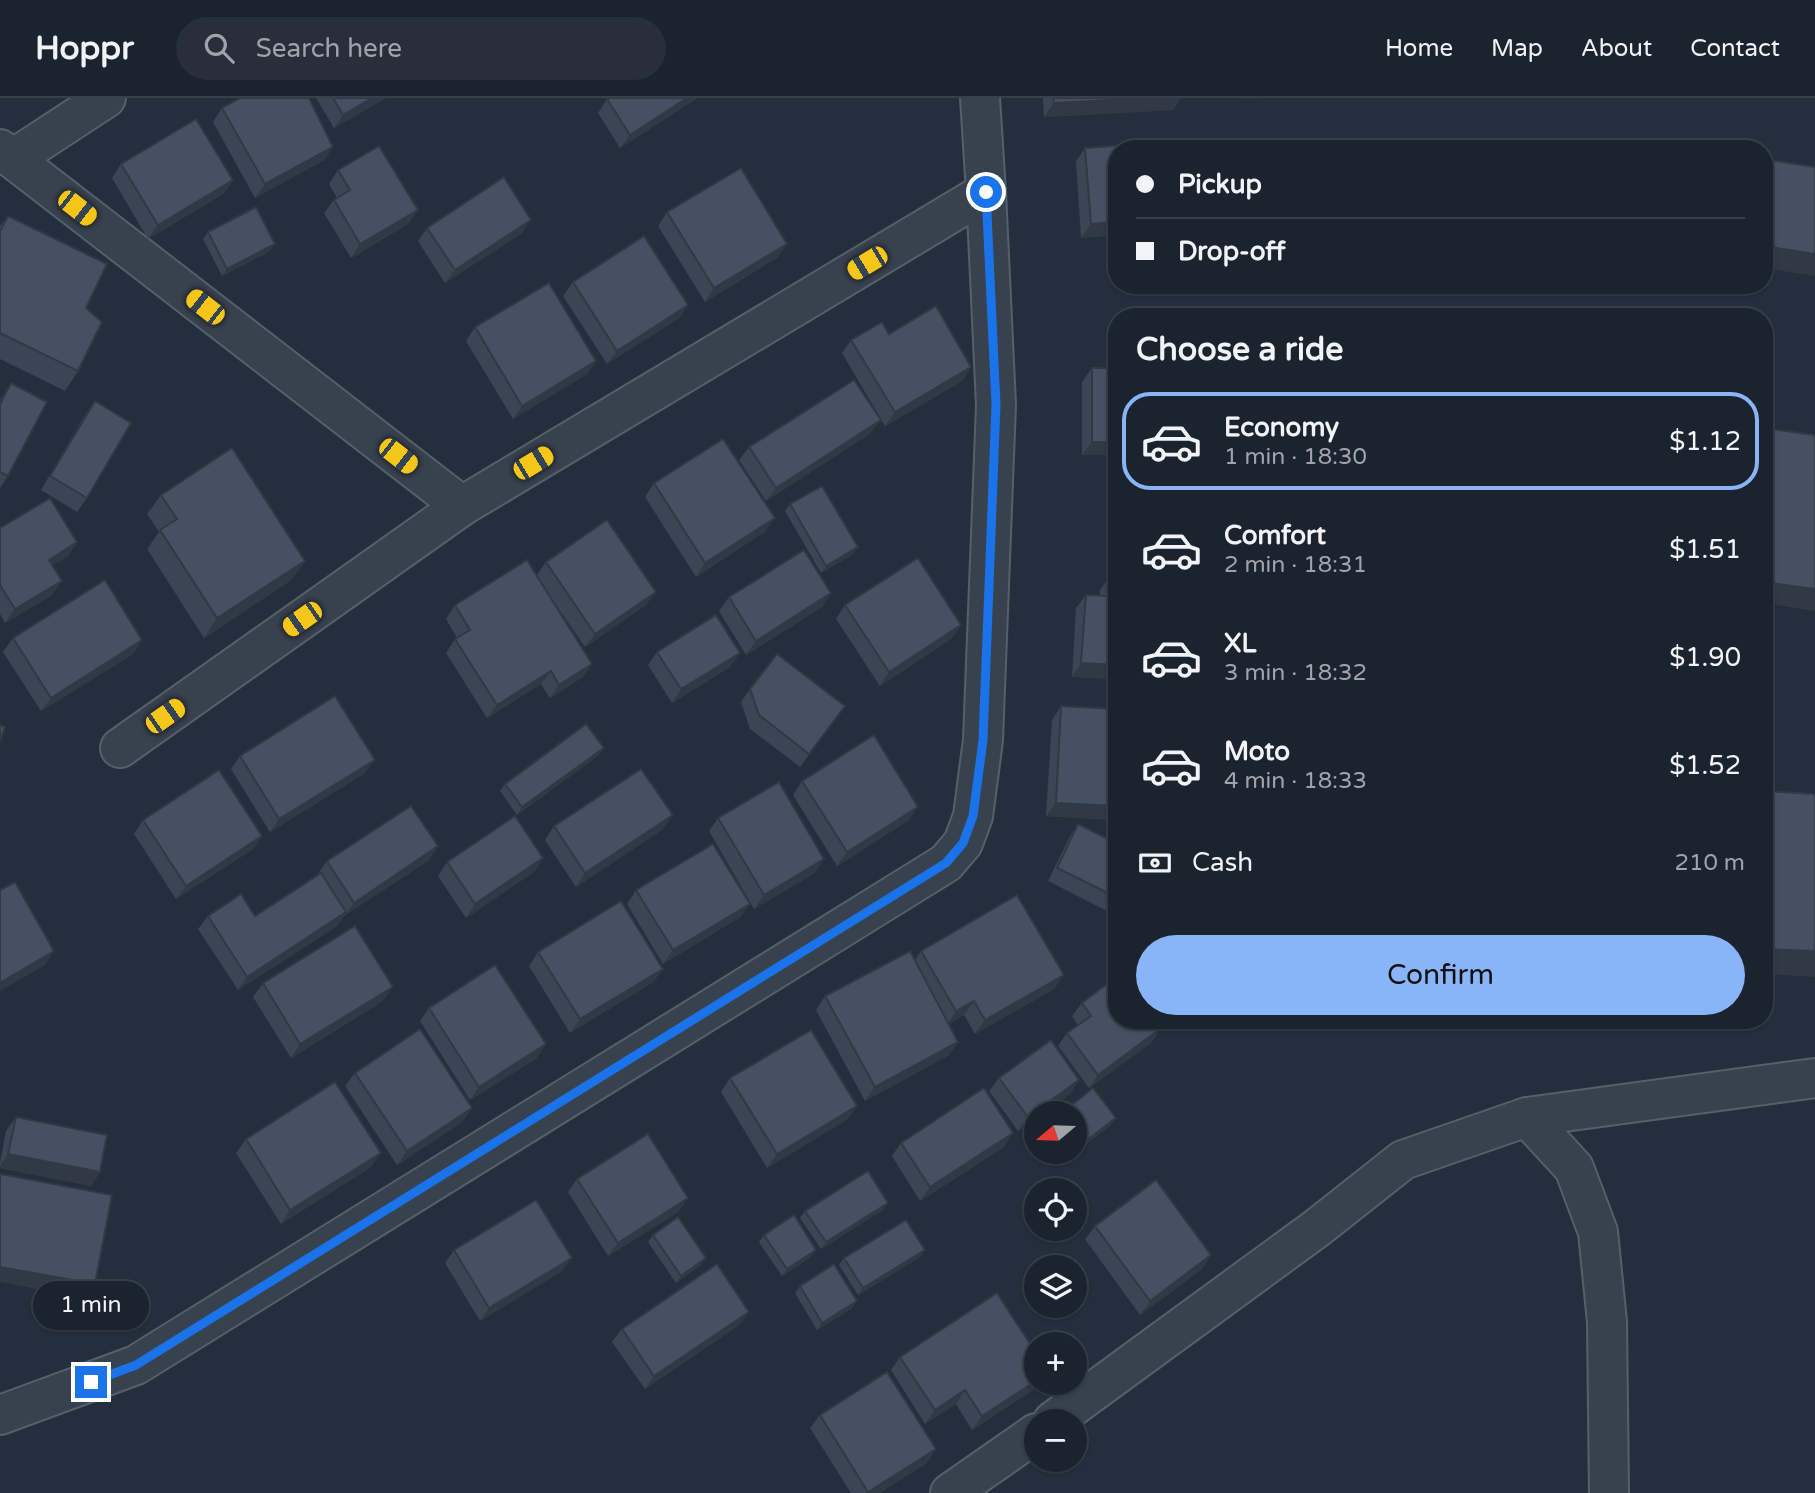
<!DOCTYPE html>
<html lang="en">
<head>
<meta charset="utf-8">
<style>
  body { margin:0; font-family:"Varela Round",sans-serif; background:#282f3a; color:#f1f3f6; height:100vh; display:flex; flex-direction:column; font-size:26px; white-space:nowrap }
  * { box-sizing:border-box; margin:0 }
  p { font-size:23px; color:#a0a4aa }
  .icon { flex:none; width:38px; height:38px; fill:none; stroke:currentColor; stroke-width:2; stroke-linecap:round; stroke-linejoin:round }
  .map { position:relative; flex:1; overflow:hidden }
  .drawer { position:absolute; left:1108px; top:210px; width:665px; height:721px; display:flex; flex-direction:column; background:#1b232e; border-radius:28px; box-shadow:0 2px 5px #0004,0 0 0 2px #39404a }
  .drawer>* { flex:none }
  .banner { position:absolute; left:1108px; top:42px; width:665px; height:154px; border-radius:28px; box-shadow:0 2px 5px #0004,0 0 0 2px #39404a; display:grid; align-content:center; height:154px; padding:0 28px; background:#1b232e }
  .needle { width:46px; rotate:251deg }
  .buttons { position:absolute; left:1024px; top:1003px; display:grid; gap:14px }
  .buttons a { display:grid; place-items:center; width:63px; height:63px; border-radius:50%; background:#1b232e; box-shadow:0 2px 5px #0004,0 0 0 2px #39404a; font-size:35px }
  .end { position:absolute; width:32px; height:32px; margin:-16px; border:9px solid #1a73e8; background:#fff; box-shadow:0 0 0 4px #fff }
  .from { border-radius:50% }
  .bubble { position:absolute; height:49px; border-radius:24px; background:#1b232e; box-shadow:0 2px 5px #0004,0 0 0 2px #39404a; font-size:23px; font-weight:600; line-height:49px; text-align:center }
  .car { position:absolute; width:21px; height:42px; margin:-21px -10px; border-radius:9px; box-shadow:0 0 5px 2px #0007; background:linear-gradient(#f5c518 24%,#345 0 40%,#f5c518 0 76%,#345 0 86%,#f5c518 0) }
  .banner b { display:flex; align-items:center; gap:24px; height:66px; font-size:26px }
  .banner b+b { border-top:2px solid #39404a }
  .banner i { width:18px; height:18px; background:#f1f3f6 }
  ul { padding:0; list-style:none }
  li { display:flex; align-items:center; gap:21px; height:98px; margin:0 14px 10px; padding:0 14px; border:4px solid transparent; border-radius:28px }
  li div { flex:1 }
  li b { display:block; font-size:26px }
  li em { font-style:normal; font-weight:600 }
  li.active { border-color:#8ab4f8 }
  li>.icon { width:63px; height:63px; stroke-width:1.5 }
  h2 { padding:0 28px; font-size:32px; line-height:84px }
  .pay { display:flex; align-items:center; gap:18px; height:77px; padding:0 28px; font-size:26px }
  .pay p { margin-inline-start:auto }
  .button { display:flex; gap:14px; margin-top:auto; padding:14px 28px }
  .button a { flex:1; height:80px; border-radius:42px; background:#8ab4f8; color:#111; font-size:28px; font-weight:600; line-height:80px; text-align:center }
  header { display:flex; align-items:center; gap:42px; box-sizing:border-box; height:98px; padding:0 35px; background:#1b232e; border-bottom:2px solid #39404a }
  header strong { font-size:33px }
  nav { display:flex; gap:38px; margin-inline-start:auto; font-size:24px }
  .search { width:490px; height:63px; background:#282f3a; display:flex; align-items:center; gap:18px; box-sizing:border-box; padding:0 24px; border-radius:38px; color:#a0a4aa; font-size:26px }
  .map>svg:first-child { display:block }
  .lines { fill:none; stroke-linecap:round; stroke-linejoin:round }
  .street-casing { stroke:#565f6c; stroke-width:42 }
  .street { stroke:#38414e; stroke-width:38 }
  .wall { fill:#3b4654 }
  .shaded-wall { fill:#303945 }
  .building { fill:#455162; stroke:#303945; stroke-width:2 }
  .route { stroke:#1a73e8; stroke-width:9 }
</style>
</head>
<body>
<header>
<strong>Hoppr</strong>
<div class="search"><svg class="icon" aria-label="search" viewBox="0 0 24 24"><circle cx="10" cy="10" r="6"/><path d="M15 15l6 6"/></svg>Search here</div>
<nav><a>Home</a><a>Map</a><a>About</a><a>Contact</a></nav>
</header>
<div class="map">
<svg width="1815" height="1395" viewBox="0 0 1815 1395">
  <rect width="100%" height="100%" fill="#242f3e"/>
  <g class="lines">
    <defs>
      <g id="street">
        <polyline points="0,51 462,408"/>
        <polyline points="13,61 106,0"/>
        <polyline points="120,650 462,408 986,94 980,0"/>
        <polyline points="1527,1019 1574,1070 1598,1134 1607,1224 1609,1395"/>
        <polyline points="0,1317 136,1267 946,765 963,745 973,718 983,642 996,307 986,94"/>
        <polyline points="1053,1323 1317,1130 1403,1062 1527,1019 1815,980"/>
        <polyline points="950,1395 1036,1335"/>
      </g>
    </defs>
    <use href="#street" class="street-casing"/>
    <use href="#street" class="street"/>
  </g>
  <g class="wall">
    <polygon points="316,0 386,0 334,30"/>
    <polygon points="1043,0 1181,0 1173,12 1044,19"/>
    <polygon points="607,1 696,1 620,50 598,15"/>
    <polygon points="222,10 333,49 324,62 255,100 213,24"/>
    <polygon points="1085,50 1116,51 1116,137 1081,140 1076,63"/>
    <polygon points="121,66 233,82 223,96 148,141 112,80"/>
    <polygon points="338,72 418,112 408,126 351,160 324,115 334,102 337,100 329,86"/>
    <polygon points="667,114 778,159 705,204 658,128"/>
    <polygon points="8,118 86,210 78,273 65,293 0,261 0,128"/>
    <polygon points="427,130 522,135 445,185 418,143"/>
    <polygon points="208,134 270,153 222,178 203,141"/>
    <polygon points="573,184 688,207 679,220 607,266 563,198"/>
    <polygon points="475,229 596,263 587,276 513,321 466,243"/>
    <polygon points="889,236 971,269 962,283 885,328 842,255 851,242"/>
    <polygon points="1092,270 1116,270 1116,357 1082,357 1082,284"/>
    <polygon points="11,285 8,378 0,390 0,302"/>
    <polygon points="95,303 87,400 77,414 41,392 85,317"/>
    <polygon points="871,335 766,403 739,362 749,349"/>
    <polygon points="654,385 766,433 696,479 645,399"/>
    <polygon points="161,397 305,463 291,482 204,540 147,451 159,434 147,416"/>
    <polygon points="790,406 858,449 853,456 821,475 785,413"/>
    <polygon points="0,430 77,444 68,458 52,467 52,497 5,525 0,516"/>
    <polygon points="546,464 646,507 585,549 543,488 592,566 583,579 550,600 541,586 487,620 446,555 455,541 457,540 446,521 455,507 537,477"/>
    <polygon points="1110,478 1116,581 1072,579 1076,510 1086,497 1100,497 1100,492"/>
    <polygon points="831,495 822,509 746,557 719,513 729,499"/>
    <polygon points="845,507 961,527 951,541 880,588 836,521"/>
    <polygon points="13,540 142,542 133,556 41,613 3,554"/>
    <polygon points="657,554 730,569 672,605 648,567"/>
    <polygon points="750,591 845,608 800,669 750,631 741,604"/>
    <polygon points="1061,608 1116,722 1046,718 1052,622"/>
    <polygon points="599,657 517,717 500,693 505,686"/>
    <polygon points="240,658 365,675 270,734 231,671"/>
    <polygon points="802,683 909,722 837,768 793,697"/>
    <polygon points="718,720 815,775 754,811 709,733"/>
    <polygon points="143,722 262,738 253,751 176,801 134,736"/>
    <polygon points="1078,726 1116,745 1116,808 1111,815 1048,783 1069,740"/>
    <polygon points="554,728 663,731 576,789 545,742"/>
    <polygon points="438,748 429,762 344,818 337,828 238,892 198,831 208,818 255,818 317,777 327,763"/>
    <polygon points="543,760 534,774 466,820 438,778 447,764"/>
    <polygon points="636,792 750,806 740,819 663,866 627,806"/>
    <polygon points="921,853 1064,877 1054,891 975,936 964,917 949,926 958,944 949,957 865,1003 816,912 825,898 915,862"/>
    <polygon points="538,854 663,871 653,884 570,935 529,868"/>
    <polygon points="263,885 383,903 291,960 253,899"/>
    <polygon points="1082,905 1160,931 1151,945 1089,990 1058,948 1067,935 1078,927 1072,918"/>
    <polygon points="429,910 537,960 470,1002 420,923"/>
    <polygon points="355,975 472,1010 462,1024 397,1067 345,988"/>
    <polygon points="730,980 848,1021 767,1070 721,994"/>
    <polygon points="999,980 1079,982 1070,996 1036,1015 1036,1020 1018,1033 989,993"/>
    <polygon points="1074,1015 1111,1027 1077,1053 1074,1049"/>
    <polygon points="16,1019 100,1074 91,1088 0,1070 0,1065 6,1033"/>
    <polygon points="246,1041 371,1069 281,1126 236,1055"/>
    <polygon points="901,1045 1004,1049 920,1103 892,1058"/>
    <polygon points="577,1081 688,1100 678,1114 608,1158 568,1094"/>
    <polygon points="883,1112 821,1151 800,1120 805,1113"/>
    <polygon points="1095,1128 1211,1157 1202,1171 1140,1217 1085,1141"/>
    <polygon points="653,1137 706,1160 701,1167 676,1185 648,1144"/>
    <polygon points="764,1137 811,1159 782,1178 759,1144"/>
    <polygon points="454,1152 562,1173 480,1223 445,1165"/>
    <polygon points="925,1152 920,1159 858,1197 839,1167 844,1160"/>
    <polygon points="800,1188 857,1203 852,1210 817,1232 795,1195"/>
    <polygon points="749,1214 739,1227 645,1291 612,1244 622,1231"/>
    <polygon points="900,1259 1036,1284 1041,1284 1039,1288 972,1332 956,1306 925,1326 891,1272"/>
    <polygon points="820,1317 927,1365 879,1395 851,1395 810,1330"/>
  </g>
  <g class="shaded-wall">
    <polygon points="372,0 386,0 334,30 343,17"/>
    <polygon points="687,0 697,0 620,50 630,37"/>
    <polygon points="1150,0 1181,0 1173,12 1044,19 1054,5"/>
    <polygon points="1244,0 1270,0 1243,1"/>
    <polygon points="333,49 324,62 255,100 265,86"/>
    <polygon points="233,82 223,96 148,141 158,127"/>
    <polygon points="418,112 408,126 351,160 360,146"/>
    <polygon points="531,122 522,135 445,185 455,172"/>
    <polygon points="1116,124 1116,137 1081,140 1091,126"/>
    <polygon points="275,146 270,153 222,178 227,171"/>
    <polygon points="787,146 778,159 705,204 714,190"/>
    <polygon points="1764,148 1815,156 1815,178 1764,170"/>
    <polygon points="688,207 679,220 607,266 617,253"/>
    <polygon points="596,263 587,276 513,321 522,308"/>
    <polygon points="971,269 962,283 885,328 895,314"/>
    <polygon points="881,322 871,335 766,403 776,390"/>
    <polygon points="1092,344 1116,344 1116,357 1082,357"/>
    <polygon points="775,420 766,433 696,479 705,465"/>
    <polygon points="77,444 68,458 39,475 49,462"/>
    <polygon points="858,449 853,456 821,475 826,468"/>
    <polygon points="305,463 291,482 204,540 217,520"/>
    <polygon points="62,483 52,497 5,525 15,511"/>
    <polygon points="1764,484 1815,491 1815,513 1764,505"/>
    <polygon points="656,494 646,507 585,549 595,536"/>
    <polygon points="831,495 822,509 746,557 756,543"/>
    <polygon points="961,527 951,541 880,588 889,574"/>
    <polygon points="142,542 133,556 41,613 51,600"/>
    <polygon points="740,555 730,569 672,605 681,591"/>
    <polygon points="1081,565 1116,567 1116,581 1072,579"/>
    <polygon points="592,566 583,579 550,600 559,587"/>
    <polygon points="551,573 541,586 487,620 497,607"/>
    <polygon points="604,650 599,657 517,717 522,709"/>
    <polygon points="375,662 365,675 270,734 279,721"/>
    <polygon points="1056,705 1116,708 1116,722 1046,718"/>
    <polygon points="918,709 909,722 837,768 847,754"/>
    <polygon points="673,717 663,731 576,789 585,775"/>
    <polygon points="262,738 253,751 176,801 186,788"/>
    <polygon points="438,748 429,762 344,818 354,805"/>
    <polygon points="543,760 534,774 466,820 475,806"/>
    <polygon points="824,761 815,775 754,811 764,797"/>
    <polygon points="750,806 740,819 663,866 673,852"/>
    <polygon points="346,814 337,828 238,892 247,879"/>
    <polygon points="1764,851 1815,853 1815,879 1764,876"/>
    <polygon points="54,853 45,867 0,893 0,885"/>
    <polygon points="663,871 653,884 570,935 580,921"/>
    <polygon points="1064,877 1054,891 975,936 985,922"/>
    <polygon points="393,889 383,903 291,960 300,946"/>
    <polygon points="974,903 964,917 947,927 956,913"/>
    <polygon points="1160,931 1151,945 1089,990 1098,977"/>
    <polygon points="958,944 949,957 865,1003 875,989"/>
    <polygon points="546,946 537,960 470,1002 479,989"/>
    <polygon points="1079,982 1070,996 1043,1015 1036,1015 1036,1020 1018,1033 1028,1019"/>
    <polygon points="857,1008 848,1021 767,1070 777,1056"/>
    <polygon points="472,1010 462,1024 397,1067 407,1053"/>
    <polygon points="1116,1020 1111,1027 1077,1053 1082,1046"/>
    <polygon points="1013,1035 1004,1049 920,1103 930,1089"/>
    <polygon points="381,1055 371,1069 281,1126 290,1112"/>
    <polygon points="8,1056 100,1074 91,1088 0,1070 0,1068"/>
    <polygon points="688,1100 678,1114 608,1158 618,1145"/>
    <polygon points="888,1105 883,1112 821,1151 826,1144"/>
    <polygon points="816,1152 811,1159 782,1178 787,1171"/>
    <polygon points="925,1152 920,1159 858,1197 863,1190"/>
    <polygon points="1211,1157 1202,1171 1140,1217 1150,1203"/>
    <polygon points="572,1160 562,1173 480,1223 489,1210"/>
    <polygon points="706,1160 701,1167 676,1185 681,1178"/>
    <polygon points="0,1169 95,1186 86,1200 0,1184"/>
    <polygon points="857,1203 852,1210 817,1232 822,1225"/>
    <polygon points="749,1214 739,1227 645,1291 654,1278"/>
    <polygon points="1036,1283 1036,1284 1041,1284 1039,1288 972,1332 982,1318"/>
    <polygon points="965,1292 956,1306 925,1326 935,1312"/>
    <polygon points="936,1351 927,1365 879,1395 868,1395"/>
  </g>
  <g class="building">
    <polygon points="240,0 309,0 333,49 265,86 222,10"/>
    <polygon points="333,0 372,0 343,17"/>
    <polygon points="609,0 687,0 630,37 607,1"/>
    <polygon points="1053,0 1150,0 1054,5"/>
    <polygon points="196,21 233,82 158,127 121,66"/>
    <polygon points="1182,43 1183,51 1116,51 1116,124 1091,126 1085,50"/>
    <polygon points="379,48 418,112 360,146 334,102 350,92 338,72"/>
    <polygon points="1764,61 1815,69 1815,156 1764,148"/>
    <polygon points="741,70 787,146 714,190 667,114"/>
    <polygon points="504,79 531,122 455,172 427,130"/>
    <polygon points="256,109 275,146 227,171 208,134"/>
    <polygon points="8,118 107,166 86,210 102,224 78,273 0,235 0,133"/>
    <polygon points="644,138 688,207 617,253 573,184"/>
    <polygon points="549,185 596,263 522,308 475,229"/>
    <polygon points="936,208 971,269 895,314 851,242 882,224 889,236"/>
    <rect x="1092" y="270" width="24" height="74"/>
    <polygon points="854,282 881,322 776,390 749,349"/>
    <polygon points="11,285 47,304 8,378 0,374 0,306"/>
    <polygon points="95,303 131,325 87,400 50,378"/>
    <polygon points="1764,330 1815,337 1815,491 1764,484"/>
    <polygon points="723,341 775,420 705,465 654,385"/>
    <polygon points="232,350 305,463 217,520 160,432 177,421 161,397"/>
    <polygon points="822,388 858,449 826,468 790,406"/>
    <polygon points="50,400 77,444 49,462 62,483 15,511 0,487 0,430"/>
    <polygon points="607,422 656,494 595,536 546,464"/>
    <polygon points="804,452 831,495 756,543 729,499"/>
    <polygon points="918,460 961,527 889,574 845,507"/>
    <polygon points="527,462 592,566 559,587 551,573 497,607 455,541 470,532 455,507"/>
    <polygon points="1110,478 1116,479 1116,567 1081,565 1086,497 1108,498"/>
    <polygon points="105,482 142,542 51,600 13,540"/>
    <polygon points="716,517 740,555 681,591 657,554"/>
    <polygon points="777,556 845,608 809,656 759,617 750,591"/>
    <polygon points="335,598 375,662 279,721 240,658"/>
    <polygon points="1061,608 1116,611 1116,708 1056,705"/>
    <polygon points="586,626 604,650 522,709 505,686"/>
    <polygon points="0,627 5,629 0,644"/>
    <polygon points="874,637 918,709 847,754 802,683"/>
    <polygon points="641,671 673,717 585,775 554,728"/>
    <polygon points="219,672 262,738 186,788 143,722"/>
    <polygon points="779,684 824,761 764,797 718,720"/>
    <polygon points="1764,693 1815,696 1815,853 1764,851"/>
    <polygon points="411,708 438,748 354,805 327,763"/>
    <polygon points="515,718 543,760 475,806 447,764"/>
    <polygon points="1078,726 1116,745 1116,799 1057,770"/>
    <polygon points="713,746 750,806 673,852 636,792"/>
    <polygon points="321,775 346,814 247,879 208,818 241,796 255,818"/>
    <polygon points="15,784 54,853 0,885 0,792"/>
    <polygon points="1017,797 1064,877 985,922 974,903 956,913 921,853"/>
    <polygon points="621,803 663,871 580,921 538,854"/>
    <polygon points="355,828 393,889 300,946 263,885"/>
    <polygon points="910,853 958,944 875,989 825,898"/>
    <polygon points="495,867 546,946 479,989 429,910"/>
    <polygon points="1116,879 1116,922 1153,922 1160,931 1098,977 1067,935 1091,918 1082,905"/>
    <polygon points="420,931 472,1010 407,1053 355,975"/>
    <polygon points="811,932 857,1008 777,1056 730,980"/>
    <polygon points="1051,942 1079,982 1028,1019 999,980"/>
    <polygon points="335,984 381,1055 290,1112 246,1041"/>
    <polygon points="984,990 1013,1035 930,1089 901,1045"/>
    <polygon points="1093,990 1116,1020 1082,1046 1074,1036 1074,1015 1062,1015"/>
    <polygon points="16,1019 107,1037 100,1074 8,1056"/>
    <polygon points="648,1036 688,1100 618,1145 577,1081"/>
    <polygon points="868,1073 888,1105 826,1144 805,1113"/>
    <polygon points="0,1076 112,1097 95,1186 0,1169"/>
    <polygon points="1156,1082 1211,1157 1150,1203 1095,1128"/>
    <polygon points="536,1102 572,1160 489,1210 454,1152"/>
    <polygon points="794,1117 816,1152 787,1171 764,1137"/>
    <polygon points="678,1119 706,1160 681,1178 653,1137"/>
    <polygon points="906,1122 925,1152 863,1190 844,1160"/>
    <polygon points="717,1166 749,1214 654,1278 622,1231"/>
    <polygon points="834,1166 857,1203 822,1225 800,1188"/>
    <polygon points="997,1195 1036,1255 1036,1283 982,1318 965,1292 935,1312 900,1259"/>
    <polygon points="887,1274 936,1351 868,1394 820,1317"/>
  </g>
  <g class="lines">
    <polyline class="route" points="91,1284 136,1267 946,765 963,745 973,718 983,642 996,307 986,94"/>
  </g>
</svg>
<div class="buttons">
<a><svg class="needle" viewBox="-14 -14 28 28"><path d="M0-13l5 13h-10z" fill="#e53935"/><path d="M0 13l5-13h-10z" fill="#a0a4aa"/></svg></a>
<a><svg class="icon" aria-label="locate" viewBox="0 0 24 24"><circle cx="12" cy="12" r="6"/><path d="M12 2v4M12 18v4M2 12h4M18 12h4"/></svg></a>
<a><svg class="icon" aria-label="layers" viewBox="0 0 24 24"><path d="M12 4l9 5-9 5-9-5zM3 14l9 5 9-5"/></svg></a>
<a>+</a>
<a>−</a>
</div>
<i class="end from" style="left:986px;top:94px"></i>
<i class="end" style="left:91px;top:1284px"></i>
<div class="bubble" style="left:33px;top:1183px;width:116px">1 min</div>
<i class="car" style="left:77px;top:110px;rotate:128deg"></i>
<i class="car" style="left:867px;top:165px;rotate:239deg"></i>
<i class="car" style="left:205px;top:209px;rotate:308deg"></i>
<i class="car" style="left:398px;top:358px;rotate:128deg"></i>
<i class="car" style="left:533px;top:365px;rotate:59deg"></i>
<i class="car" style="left:302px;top:521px;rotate:235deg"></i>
<i class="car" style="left:165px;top:618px;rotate:55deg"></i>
<div class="banner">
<b><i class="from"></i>Pickup</b>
<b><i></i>Drop-off</b>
</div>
<section class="drawer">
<h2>Choose a ride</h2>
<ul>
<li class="active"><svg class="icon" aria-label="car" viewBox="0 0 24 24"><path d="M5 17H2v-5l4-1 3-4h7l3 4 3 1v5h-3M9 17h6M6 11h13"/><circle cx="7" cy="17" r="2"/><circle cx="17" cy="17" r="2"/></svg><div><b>Economy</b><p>1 min · 18:30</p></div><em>$1.12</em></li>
<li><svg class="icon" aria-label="car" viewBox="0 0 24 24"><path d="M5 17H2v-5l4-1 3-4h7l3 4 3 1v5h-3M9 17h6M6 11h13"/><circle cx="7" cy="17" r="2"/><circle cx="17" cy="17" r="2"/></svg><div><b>Comfort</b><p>2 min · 18:31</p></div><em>$1.51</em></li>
<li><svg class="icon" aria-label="car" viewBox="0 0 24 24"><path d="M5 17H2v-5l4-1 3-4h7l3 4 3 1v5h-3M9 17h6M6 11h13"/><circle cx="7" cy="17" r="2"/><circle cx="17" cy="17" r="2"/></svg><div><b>XL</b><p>3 min · 18:32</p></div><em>$1.90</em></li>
<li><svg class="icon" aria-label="car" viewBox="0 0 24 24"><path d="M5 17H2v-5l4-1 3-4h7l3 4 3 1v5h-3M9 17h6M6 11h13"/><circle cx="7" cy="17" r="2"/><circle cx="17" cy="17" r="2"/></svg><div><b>Moto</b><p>4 min · 18:33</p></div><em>$1.52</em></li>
</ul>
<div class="pay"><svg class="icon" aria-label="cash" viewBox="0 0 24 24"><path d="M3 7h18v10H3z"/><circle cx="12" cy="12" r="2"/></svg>Cash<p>210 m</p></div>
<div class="button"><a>Confirm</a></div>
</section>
</div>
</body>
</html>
